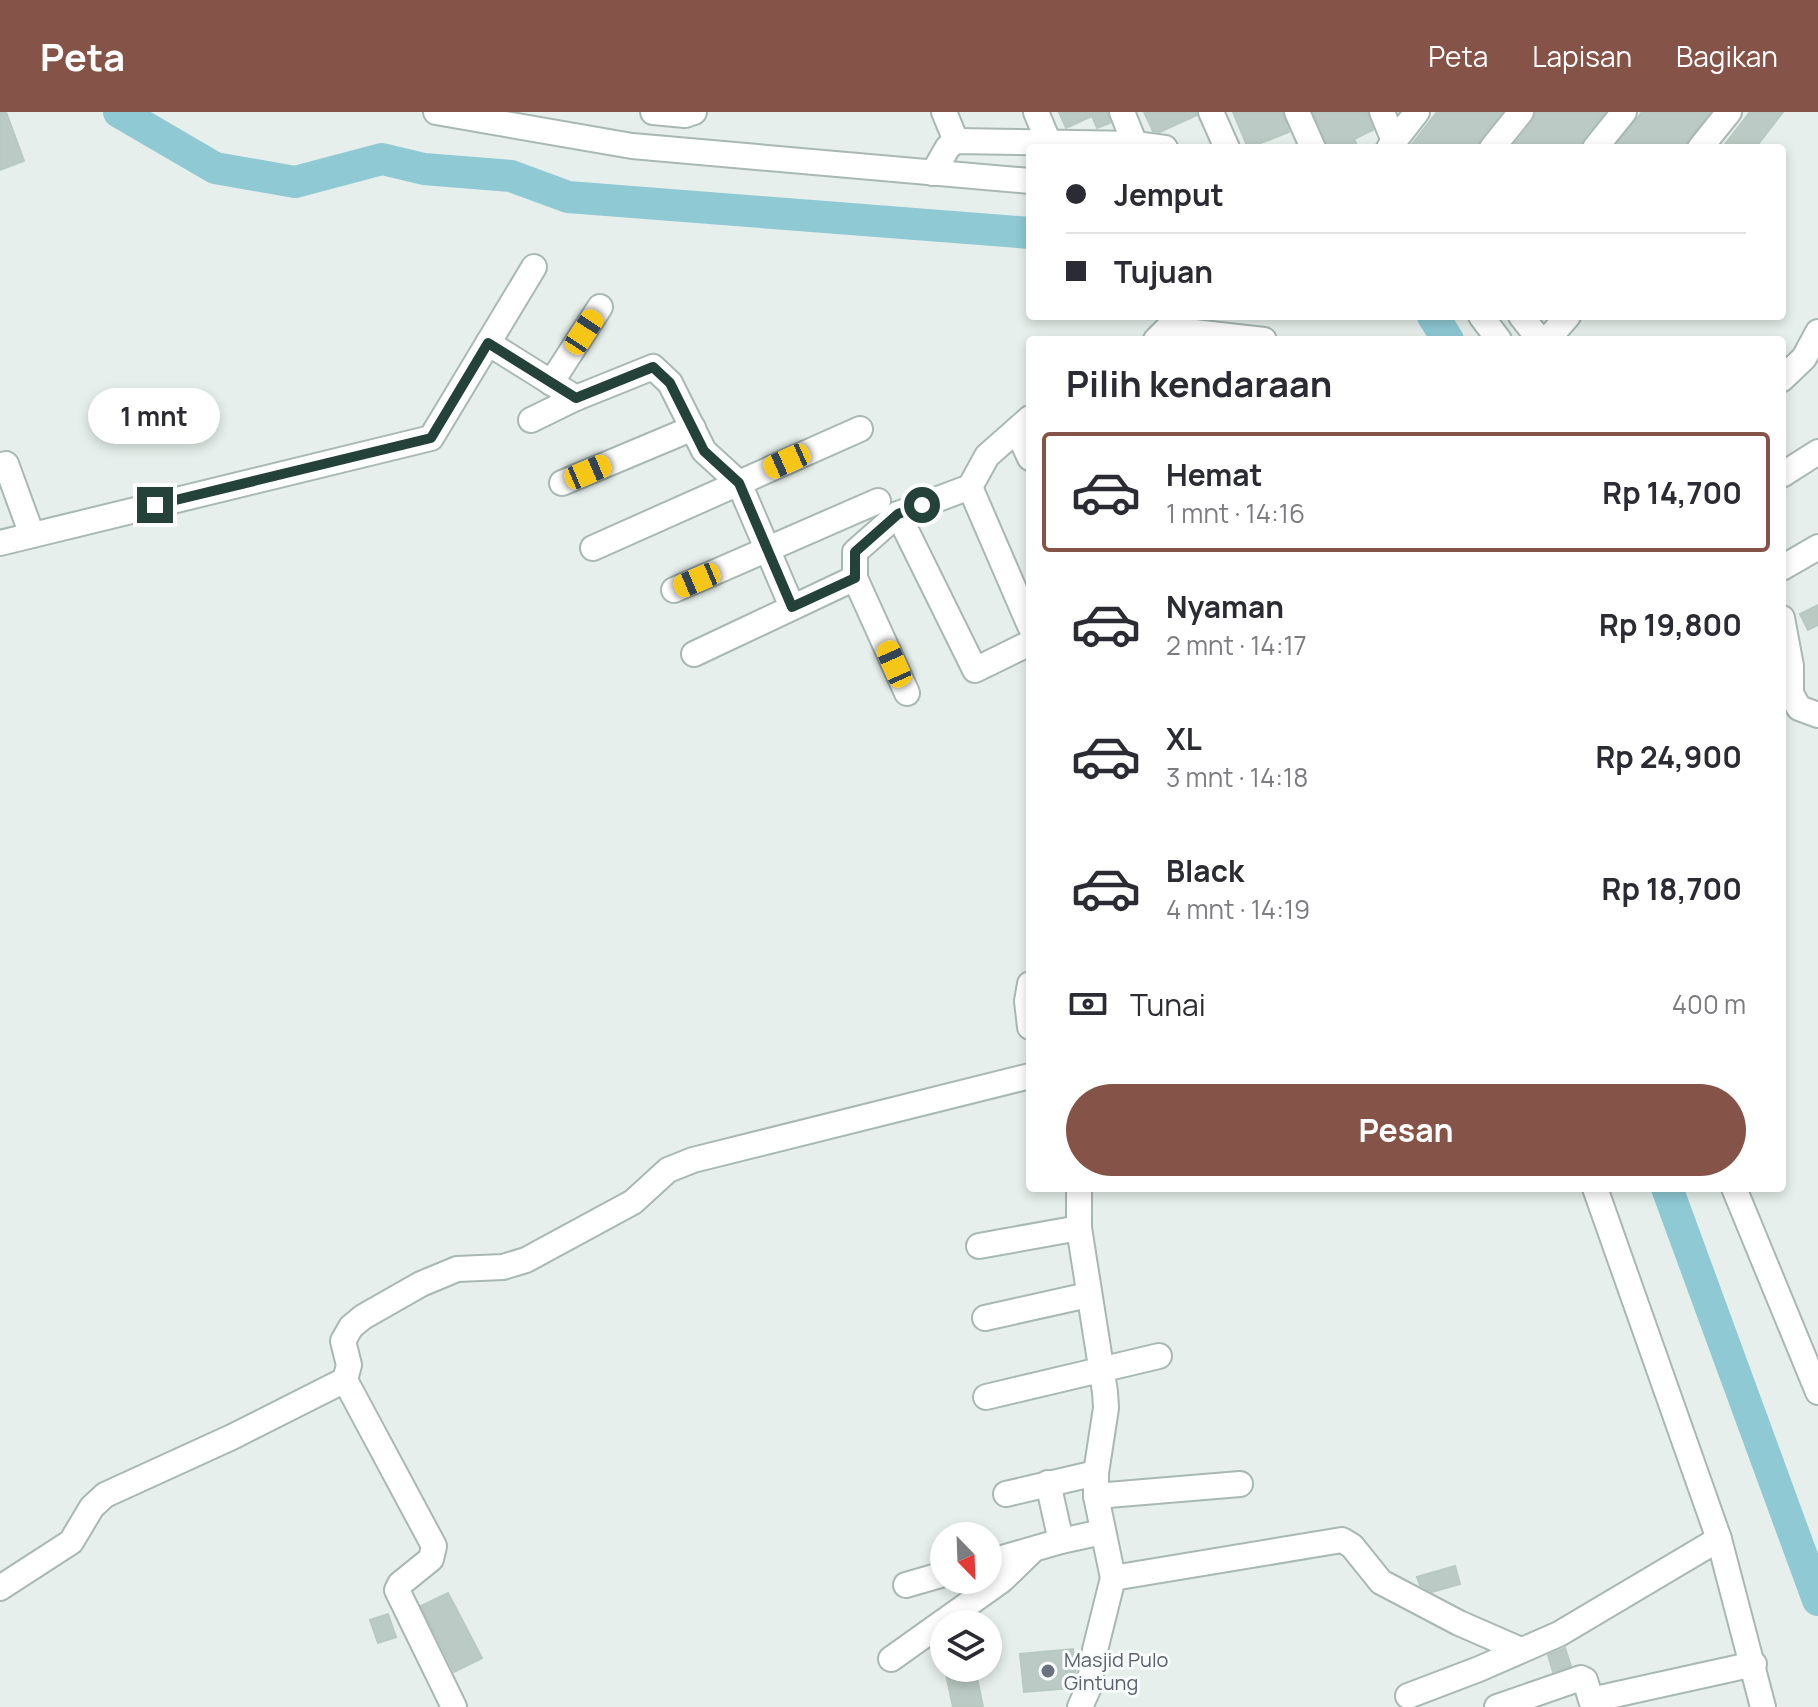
<!DOCTYPE html>
<html lang="id">
<head>
<meta charset="utf-8">
<style>
  body { margin:0; font-family:Manrope,sans-serif; background:#f7f7f7; color:#2b2b33; height:100vh; display:flex; flex-direction:column; font-size:30px; white-space:nowrap }
  * { box-sizing:border-box; margin:0 }
  p { font-size:26px; color:#7c7c81 }
  .icon { flex:none; width:44px; height:44px; fill:none; stroke:currentColor; stroke-width:2; stroke-linecap:round; stroke-linejoin:round }
  .map { position:relative; flex:1; overflow:hidden }
  .drawer { position:absolute; left:1026px; top:224px; width:760px; height:856px; display:flex; flex-direction:column; background:#fff; border-radius:8px; box-shadow:0 4px 12px #0003 }
  .drawer>* { flex:none }
  .banner { position:absolute; left:1026px; top:32px; width:760px; height:176px; border-radius:8px; box-shadow:0 4px 12px #0003; display:grid; align-content:center; height:176px; padding:0 40px; background:#fff }
  .needle { width:52px; rotate:157deg }
  .buttons { position:absolute; left:930px; top:1410px; display:grid; gap:16px }
  .buttons a { display:grid; place-items:center; width:72px; height:72px; border-radius:50%; background:#fff; box-shadow:0 4px 12px #0003; font-size:40px }
  .end { position:absolute; width:36px; height:36px; margin:-18px; border:10px solid #24423a; background:#fff; box-shadow:0 0 0 4px #fff }
  .from { border-radius:50% }
  .bubble { position:absolute; height:56px; border-radius:28px; background:#fff; box-shadow:0 4px 12px #0003; font-size:26px; font-weight:700; line-height:56px; text-align:center }
  .car { position:absolute; width:24px; height:48px; margin:-24px -12px; border-radius:10px; box-shadow:0 0 6px 2px #0007; background:linear-gradient(#f5c518 24%,#345 0 40%,#f5c518 0 76%,#345 0 86%,#f5c518 0) }
  .banner b { display:flex; align-items:center; gap:28px; height:76px; font-size:30px }
  .banner b+b { border-top:2px solid #e1e1e2 }
  .banner i { width:20px; height:20px; background:#2b2b33 }
  ul { padding:0; list-style:none }
  li { display:flex; align-items:center; gap:24px; height:120px; margin:0 16px 12px; padding:0 24px; border:4px solid transparent; border-radius:8px }
  li div { flex:1 }
  li b { display:block; font-size:30px }
  li em { font-style:normal; font-weight:700 }
  li.active { border-color:#855347 }
  li>.icon { width:72px; height:72px; stroke-width:1.5 }
  h2 { padding:0 40px; font-size:36px; line-height:96px }
  .pay { display:flex; align-items:center; gap:20px; height:88px; padding:0 40px; font-size:30px }
  .pay p { margin-inline-start:auto }
  .cta { display:flex; gap:16px; margin-top:auto; padding:16px 40px }
  .cta a { flex:1; height:92px; border-radius:48px; background:#855347; color:#fff; font-size:32px; font-weight:700; line-height:92px; text-align:center }
  header { display:flex; align-items:center; gap:48px; box-sizing:border-box; height:112px; padding:0 40px; background:#855347; color:#fff }
  header strong { font-size:38px }
  nav { display:flex; gap:44px; margin-inline-start:auto; font-size:28px }
  .map>svg:first-child { display:block }
  .lines { fill:none; stroke-linecap:round; stroke-linejoin:round }
  .river { stroke:#8ec9d4; stroke-width:32 }
  .building { fill:#bbcac4; stroke:#b8c9c2; stroke-width:2 }
  .minor-casing { stroke:#a8b8b2; stroke-width:28 }
  .minor { stroke:#fff; stroke-width:24 }
  .route { stroke:#24423a; stroke-width:10 }
  .worship-dot { fill:#6b7280; stroke:#f7fbf9; stroke-width:3 }
  .labels { text-anchor:middle; stroke-width:6; stroke-linejoin:round; paint-order:stroke }
  .worship-label { font-size:20px; fill:#5b616d; stroke:#f7fbf9; text-anchor:start }
</style>
</head>
<body>
<header>
<strong>Peta</strong>
<nav><a>Peta</a><a>Lapisan</a><a>Bagikan</a></nav>
</header>
<div class="map">
<svg width="1818" height="1595" viewBox="0 0 1818 1595">
  <rect width="100%" height="100%" fill="#e6efeb"/>
  <g class="lines">
    <g class="river">
      <polyline points="119,0 215,56 295,70 382,47 424,57 511,64 568,85 1030,121"/>
      <polyline points="1433,204 1448,228"/>
      <polyline points="1667,1076 1818,1488"/>
    </g>
  </g>
  <g class="building">
    <polygon points="0,0 6,0 24,49 0,58"/>
    <polygon points="1059,0 1107,0 1110,11 1097,16 1092,4 1066,16"/>
    <polygon points="1144,0 1196,0 1197,3 1160,20 1153,19"/>
    <polygon points="1233,0 1282,0 1289,20 1248,36"/>
    <polygon points="1313,0 1367,0 1373,18 1354,27 1358,36 1329,36"/>
    <polygon points="1437,0 1502,0 1480,27 1477,36 1409,36"/>
    <polygon points="1536,0 1605,0 1583,27 1580,36 1511,36 1533,9"/>
    <polygon points="1642,0 1710,0 1683,36 1614,36"/>
    <polygon points="1750,0 1783,0 1755,36 1722,36"/>
    <polygon points="1818,493 1818,513 1808,518 1800,502"/>
    <polygon points="1455,1454 1460,1472 1432,1480 1420,1473 1417,1465"/>
    <polygon points="448,1481 482,1546 454,1560 421,1494"/>
    <polygon points="388,1502 396,1525 378,1531 370,1508"/>
    <polygon points="1565,1536 1571,1554 1553,1560 1548,1543"/>
    <polygon points="1073,1537 1076,1564 1072,1576 1024,1580 1020,1542"/>
    <polygon points="975,1556 983,1595 953,1595 946,1562"/>
  </g>
  <g class="lines">
    <defs>
      <g id="minor">
        <polyline points="436,0 632,34 1030,69"/>
        <polyline points="653,0 685,3 694,0"/>
        <polyline points="944,0 956,29"/>
        <polyline points="1036,0 1049,31"/>
        <polyline points="1211,0 1227,36"/>
        <polyline points="1297,0 1313,36"/>
        <polyline points="1382,0 1394,29"/>
        <polyline points="1135,32 1165,36"/>
        <polyline points="1389,36 1417,0"/>
        <polyline points="1492,36 1521,0"/>
        <polyline points="1595,36 1624,0"/>
        <polyline points="1700,36 1729,0"/>
        <polyline points="933,61 948,35 956,29 1135,32 1122,0"/>
        <polyline points="1481,204 1499,228"/>
        <polyline points="1521,204 1540,228"/>
        <polyline points="1156,228 1167,217 1264,228"/>
        <polyline points="1547,228 1568,204"/>
        <polyline points="488,231 576,286 653,255 670,271 704,339 739,371 792,495"/>
        <polyline points="1782,267 1804,246 1818,220"/>
        <polyline points="551,271 600,195"/>
        <polyline points="531,308 576,286"/>
        <polyline points="1017,318 1030,346"/>
        <polyline points="0,354 6,352 32,423"/>
        <polyline points="1782,363 1818,340"/>
        <polyline points="562,371 693,316"/>
        <polyline points="970,375 1030,514"/>
        <polyline points="898,402 975,558 1030,531"/>
        <polyline points="0,431 431,326 534,155"/>
        <polyline points="593,436 860,317"/>
        <polyline points="1782,456 1818,435"/>
        <polyline points="855,466 907,581"/>
        <polyline points="674,478 878,389"/>
        <polyline points="1782,506 1791,554 1791,579"/>
        <polyline points="694,542 855,466 855,440 898,402 970,375 987,344 1030,306"/>
        <polyline points="1783,567 1799,596 1818,603"/>
        <polyline points="1030,872 1027,889 1030,915"/>
        <polyline points="1079,1076 1079,1116 1105,1280 1106,1296 1096,1361 1096,1384 1113,1466 1095,1538 1089,1575 1080,1595"/>
        <polyline points="1595,1076 1719,1427 1763,1595"/>
        <polyline points="1734,1076 1818,1280"/>
        <polyline points="979,1134 1079,1116"/>
        <polyline points="985,1206 1088,1183"/>
        <polyline points="345,1268 434,1434 431,1447 400,1472 397,1478 454,1595"/>
        <polyline points="986,1285 1159,1244"/>
        <polyline points="1048,1371 1061,1429"/>
        <polyline points="1006,1382 1096,1361"/>
        <polyline points="1096,1384 1240,1372"/>
        <polyline points="988,1450 1061,1429 1102,1420"/>
        <polyline points="1113,1466 1342,1428 1352,1434 1381,1470 1459,1511 1521,1538"/>
        <polyline points="906,1473 944,1462"/>
        <polyline points="0,1476 71,1430 92,1395 105,1383 232,1325 345,1268 349,1253 343,1229 351,1215 363,1205 421,1172 457,1157 503,1155 526,1148 633,1090 668,1058 693,1048 1030,964"/>
        <polyline points="891,1547 1002,1468 1033,1438"/>
        <polyline points="1408,1584 1479,1557 1559,1522 1719,1427"/>
        <polyline points="1497,1595 1581,1566 1585,1568 1591,1588 1754,1552"/>
      </g>
    </defs>
    <use href="#minor" class="minor-casing"/>
    <use href="#minor" class="minor"/>
  </g>
  <g class="lines">
    <polyline class="route" points="155,393 431,326 488,231 576,286 653,255 670,271 704,339 739,371 792,495 855,466 855,440 898,402 922,393"/>
  </g>
  <circle class="worship-dot" cx="1048" cy="1559" r="8"/>
  <g class="labels">
    <g class="worship-label">
      <text x="1064" y="1555">Masjid Pulo<tspan x="1064" dy="23">Gintung</tspan></text>
    </g>
  </g>
</svg>
<div class="buttons">
<a><svg class="needle" viewBox="-14 -14 28 28"><path d="M0-13l5 13h-10z" fill="#e53935"/><path d="M0 13l5-13h-10z" fill="#7c7c81"/></svg></a>
<a><svg class="icon" aria-label="layers" viewBox="0 0 24 24"><path d="M12 4l9 5-9 5-9-5zM3 14l9 5 9-5"/></svg></a>
</div>
<i class="end from" style="left:922px;top:393px"></i>
<i class="end" style="left:155px;top:393px"></i>
<div class="bubble" style="left:88px;top:276px;width:132px">1 mnt</div>
<i class="car" style="left:584px;top:220px;rotate:33deg"></i>
<i class="car" style="left:787px;top:349px;rotate:246deg"></i>
<i class="car" style="left:588px;top:360px;rotate:67deg"></i>
<i class="car" style="left:697px;top:468px;rotate:247deg"></i>
<i class="car" style="left:894px;top:552px;rotate:336deg"></i>
<div class="banner">
<b><i class="from"></i>Jemput</b>
<b><i></i>Tujuan</b>
</div>
<section class="drawer">
<h2>Pilih kendaraan</h2>
<ul>
<li class="active"><svg class="icon" aria-label="car" viewBox="0 0 24 24"><path d="M5 17H2v-5l4-1 3-4h7l3 4 3 1v5h-3M9 17h6M6 11h13"/><circle cx="7" cy="17" r="2"/><circle cx="17" cy="17" r="2"/></svg><div><b>Hemat</b><p>1 mnt · 14:16</p></div><em>Rp 14,700</em></li>
<li><svg class="icon" aria-label="car" viewBox="0 0 24 24"><path d="M5 17H2v-5l4-1 3-4h7l3 4 3 1v5h-3M9 17h6M6 11h13"/><circle cx="7" cy="17" r="2"/><circle cx="17" cy="17" r="2"/></svg><div><b>Nyaman</b><p>2 mnt · 14:17</p></div><em>Rp 19,800</em></li>
<li><svg class="icon" aria-label="car" viewBox="0 0 24 24"><path d="M5 17H2v-5l4-1 3-4h7l3 4 3 1v5h-3M9 17h6M6 11h13"/><circle cx="7" cy="17" r="2"/><circle cx="17" cy="17" r="2"/></svg><div><b>XL</b><p>3 mnt · 14:18</p></div><em>Rp 24,900</em></li>
<li><svg class="icon" aria-label="car" viewBox="0 0 24 24"><path d="M5 17H2v-5l4-1 3-4h7l3 4 3 1v5h-3M9 17h6M6 11h13"/><circle cx="7" cy="17" r="2"/><circle cx="17" cy="17" r="2"/></svg><div><b>Black</b><p>4 mnt · 14:19</p></div><em>Rp 18,700</em></li>
</ul>
<div class="pay"><svg class="icon" aria-label="cash" viewBox="0 0 24 24"><path d="M3 7h18v10H3z"/><circle cx="12" cy="12" r="2"/></svg>Tunai<p>400 m</p></div>
<div class="cta"><a>Pesan</a></div>
</section>
</div>
</body>
</html>
